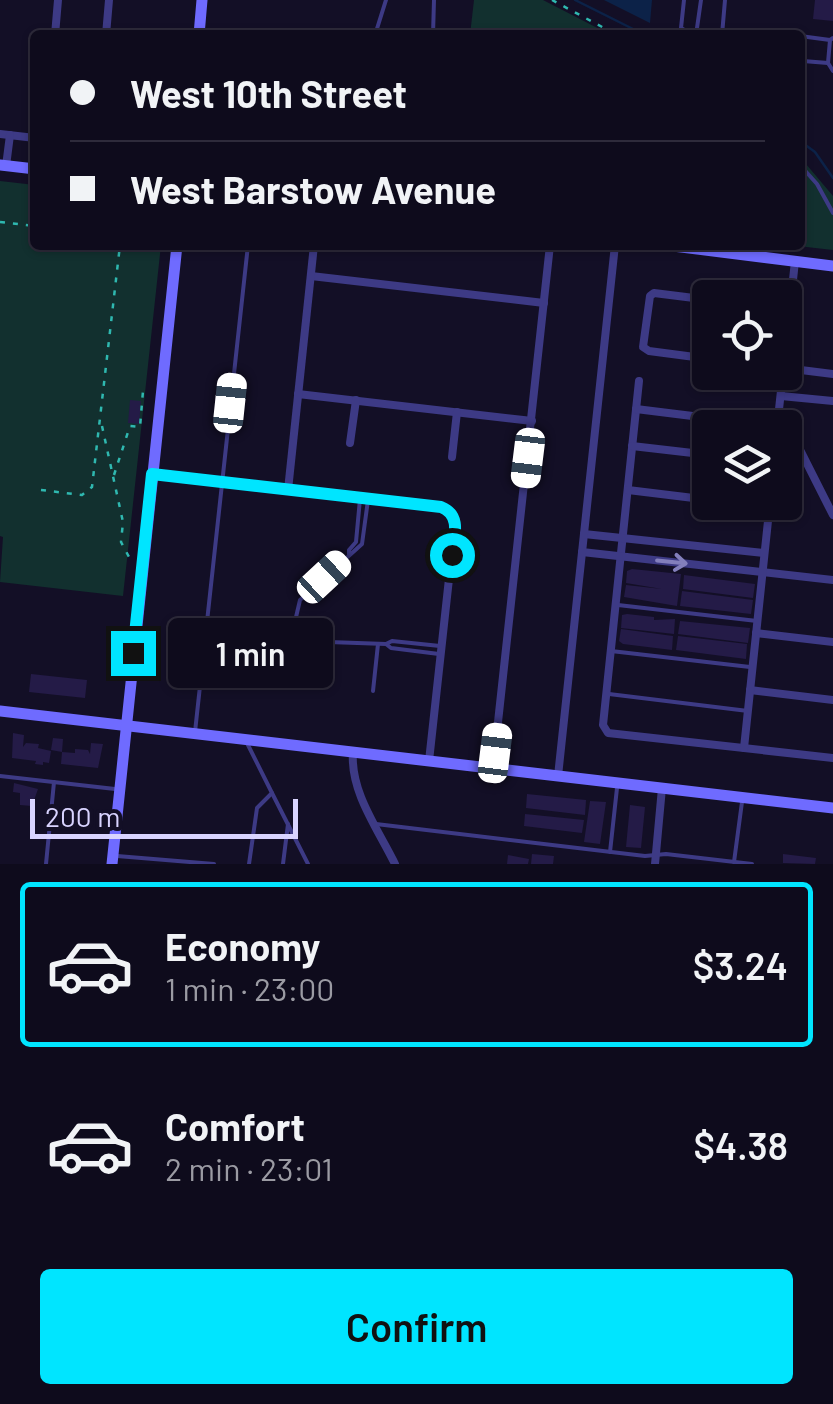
<!DOCTYPE html>
<html lang="en">
<head>
<meta charset="utf-8">
<style>
  body { margin:0; font-family:Barlow,sans-serif; background:#1c1929; color:#f1f3f6; height:100vh; display:flex; flex-direction:column; font-size:38px; white-space:nowrap }
  * { box-sizing:border-box; margin:0 }
  p { font-size:32px; color:#9b9ba3 }
  .icon { flex:none; width:55px; height:55px; fill:none; stroke:currentColor; stroke-width:2; stroke-linecap:round; stroke-linejoin:round }
  .map { position:relative; height:864px; overflow:hidden }
  .details { display:flex; flex-direction:column; background:#0e0b1c; flex:1 }
  .details>* { flex:none }
  .hud { position:absolute; left:30px; top:30px; width:775px; height:220px; border-radius:10px; box-shadow:0 2px 8px #0004,0 0 0 2px #2e2b3b; display:grid; align-content:center; height:220px; padding:0 40px; background:#0e0b1c }
  .buttons { position:absolute; left:692px; top:280px; display:grid; gap:20px }
  .buttons a { display:grid; place-items:center; width:110px; height:110px; border-radius:10px; background:#0e0b1c; box-shadow:0 2px 8px #0004,0 0 0 2px #2e2b3b; font-size:50px }
  .scale { position:absolute; left:30px; bottom:25px; width:268px; box-sizing:border-box; padding-left:10px; border:5px solid #d9d4ff; border-top:0; font-size:28px; line-height:35px; white-space:nowrap; color:#d9d4ff; -webkit-text-stroke:8px #130f26; paint-order:stroke }
  .end { position:absolute; width:45px; height:45px; margin:-22px; border:12px solid #00e5ff; background:#111; box-shadow:0 0 0 5px #111 }
  .from { border-radius:50% }
  .bubble { position:absolute; height:70px; border-radius:10px; background:#0e0b1c; box-shadow:0 2px 8px #0004,0 0 0 2px #2e2b3b; font-size:32px; font-weight:600; line-height:70px; text-align:center }
  .car { position:absolute; width:30px; height:60px; margin:-30px -15px; border-radius:12px; box-shadow:0 0 8px 2px #0007; background:linear-gradient(#fff 24%,#345 0 40%,#fff 0 76%,#345 0 86%,#fff 0) }
  .hud b { display:flex; align-items:center; gap:35px; height:95px; font-size:38px }
  .hud b+b { border-top:2px solid #2e2b3b }
  .hud i { width:25px; height:25px; background:#f1f3f6 }
  ul { padding:18px 0 0; list-style:none }
  li { display:flex; align-items:center; gap:30px; height:165px; margin:0 20px 15px; padding:0 20px; border:5px solid transparent; border-radius:10px }
  li div { flex:1 }
  li b { display:block; font-size:38px }
  li em { font-style:normal; font-weight:600 }
  li.active { border-color:#00e5ff }
  li>.icon { width:90px; height:90px; stroke-width:1.5 }
  .cta { display:flex; gap:20px; margin-top:auto; padding:20px 40px }
  .cta a { flex:1; height:115px; border-radius:10px; background:#00e5ff; color:#111; font-size:40px; font-weight:600; line-height:115px; text-align:center }
  .map>svg:first-child { display:block }
  .green { fill:#12302f }
  .water { fill:#0c2248 }
  .lines { fill:none; stroke-linecap:round; stroke-linejoin:round }
  .stream { stroke:#0c2248; stroke-width:2.5 }
  .building { fill:#241b47 }
  .path { stroke:#2fb8b0; stroke-width:2.5; stroke-dasharray:5 8; stroke-linecap:butt }
  .lane { stroke:#3d3a85; stroke-width:4 }
  .street { stroke:#3d3a85; stroke-width:8 }
  .secondary { stroke:#6f6bff; stroke-width:11 }
  .oneway { stroke:#837fbc }
  .route { stroke:#00e5ff; stroke-width:12 }
</style>
</head>
<body>
<div class="map">
<svg width="833" height="864" viewBox="0 0 833 864">
  <rect width="100%" height="100%" fill="#130f26"/>
  <g class="green">
    <polygon points="474,0 543,0 611,35 470,35"/>
    <polygon points="800,157 833,196 833,250 789,245 800,245"/>
    <polygon points="0,181 35,185 35,245 161,245 123,596 0,582 3,537 0,536"/>
  </g>
  <polygon class="water" points="604,0 652,0 650,23"/>
  <g class="lines">
    <g class="stream">
      <polyline points="575,0 645,35"/>
      <polyline points="800,141 815,152 833,178"/>
    </g>
  </g>
  <g class="building">
    <polygon points="815,0 833,0 833,21 813,19"/>
    <polygon points="130,400 141,401 139,424 128,423"/>
    <polygon points="632,569 681,574 677,606 624,597 626,585 662,589 626,583 627,571"/>
    <polygon points="684,575 755,584 753,598 683,589"/>
    <polygon points="682,591 753,600 751,614 680,606"/>
    <polygon points="627,614 654,617 654,620 675,619 674,634 621,628 622,615"/>
    <polygon points="680,621 750,628 748,643 678,634"/>
    <polygon points="621,629 673,636 672,650 623,644 619,641"/>
    <polygon points="678,636 747,644 746,659 676,650"/>
    <polygon points="31,674 87,680 85,698 29,692"/>
    <polygon points="13,733 24,735 23,747 26,743 39,744 38,748 51,751 49,763 43,762 43,765 35,764 36,761 12,758"/>
    <polygon points="53,738 63,739 62,752 51,750"/>
    <polygon points="91,743 103,744 98,768 61,764 62,752 75,753 75,749 88,750 90,754"/>
    <polygon points="14,783 38,789 32,806 20,805 20,793 13,792"/>
    <polygon points="527,794 586,800 585,815 526,808"/>
    <polygon points="590,801 606,802 600,844 584,842"/>
    <polygon points="630,805 645,807 641,848 626,847"/>
    <polygon points="525,814 584,820 582,833 524,826"/>
    <polygon points="532,854 554,856 553,864 531,864"/>
    <polygon points="783,854 816,858 815,864 783,863"/>
    <polygon points="508,855 529,859 528,864 507,864"/>
  </g>
  <g class="lines">
    <g class="path">
      <polyline points="552,0 617,35"/>
      <polyline points="0,222 35,226"/>
      <polyline points="102,426 123,522 121,542 129,557"/>
      <polyline points="114,475 130,426 140,427 143,391 146,391"/>
      <polyline points="41,490 82,495 92,487 120,245"/>
    </g>
    <g class="lane">
      <polyline points="684,0 681,28 693,35"/>
      <polyline points="777,34 789,35"/>
      <polyline points="375,35 386,0"/>
      <polyline points="433,35 434,0"/>
      <polyline points="696,35 701,0"/>
      <polyline points="722,35 725,0"/>
      <polyline points="800,36 830,40"/>
      <polyline points="833,38 830,40 828,63 833,71"/>
      <polyline points="803,61 828,63"/>
      <polyline points="800,165 817,184 833,213"/>
      <polyline points="368,500 362,544 300,600 293,630 300,641 386,644 392,641 440,646"/>
      <polyline points="349,555 349,550 356,542 360,499"/>
      <polyline points="618,605 757,621"/>
      <polyline points="386,644 391,648 439,654"/>
      <polyline points="611,651 750,667"/>
      <polyline points="373,691 378,644"/>
      <polyline points="609,694 748,711"/>
      <polyline points="195,732 248,245"/>
      <polyline points="247,743 272,793 257,808 249,864"/>
      <polyline points="0,776 115,789"/>
      <polyline points="272,793 308,864"/>
      <polyline points="376,824 645,856 666,854 752,864"/>
      <polyline points="610,852 617,788"/>
      <polyline points="117,856 214,864"/>
      <polyline points="734,862 742,802"/>
      <polyline points="46,864 54,782"/>
      <polyline points="283,864 288,824"/>
    </g>
    <g class="street">
      <polyline points="55,35 58,0"/>
      <polyline points="106,35 109,0"/>
      <polyline points="0,134 35,138"/>
      <polyline points="6,166 10,135"/>
      <polyline points="311,276 544,303"/>
      <polyline points="710,300 654,293 650,296 643,347 649,351 710,359"/>
      <polyline points="785,354 795,261"/>
      <polyline points="785,368 833,374"/>
      <polyline points="639,381 603,725 608,733 833,758"/>
      <polyline points="298,394 532,421"/>
      <polyline points="781,396 833,401"/>
      <polyline points="636,409 789,428 833,515"/>
      <polyline points="777,428 783,372"/>
      <polyline points="350,443 356,400"/>
      <polyline points="632,446 710,455"/>
      <polyline points="452,457 457,412"/>
      <polyline points="153,473 441,507 451,512 455,524 429,761"/>
      <polyline points="288,490 314,245"/>
      <polyline points="628,490 710,500"/>
      <polyline points="733,502 769,507"/>
      <polyline points="584,534 764,553"/>
      <polyline points="582,552 833,580"/>
      <polyline points="756,633 833,642"/>
      <polyline points="750,690 833,700"/>
      <polyline points="744,748 770,502"/>
      <path d="M353 752C350 792 378 829 395 864"/>
      <polyline points="493,768 550,245"/>
      <polyline points="558,776 615,245"/>
      <polyline points="655,864 662,788"/>
    </g>
    <g class="secondary">
      <polyline points="199,35 202,0"/>
      <polyline points="0,165 35,169"/>
      <polyline points="665,245 833,266"/>
      <polyline points="0,711 833,808"/>
      <polyline points="112,864 177,245"/>
    </g>
  </g>
  <defs><path id="oneway-shaft" d="M-6 0H5M1.5-3L5.5 0L1.5 3" fill="none" stroke-width="1.6" stroke-linecap="round" stroke-linejoin="round" transform="scale(2.5)"/></defs>
  <use class="oneway" href="#oneway-shaft" transform="translate(672 562) rotate(6)"/>
  <g class="lines">
    <path class="route" d="M133 653 152 474 441 507C462 515 454 537 452 555"/>
  </g>
</svg>
<div class="buttons">
<a><svg class="icon" aria-label="locate" viewBox="0 0 24 24"><circle cx="12" cy="12" r="6"/><path d="M12 2v4M12 18v4M2 12h4M18 12h4"/></svg></a>
<a><svg class="icon" aria-label="layers" viewBox="0 0 24 24"><path d="M12 4l9 5-9 5-9-5zM3 14l9 5 9-5"/></svg></a>
</div>
<div class="scale">200 m</div>
<i class="end from" style="left:452px;top:555px"></i>
<i class="end" style="left:133px;top:653px"></i>
<div class="bubble" style="left:168px;top:618px;width:165px">1 min</div>
<i class="car" style="left:230px;top:403px;rotate:6deg"></i>
<i class="car" style="left:528px;top:458px;rotate:187deg"></i>
<i class="car" style="left:324px;top:577px;rotate:47deg"></i>
<i class="car" style="left:495px;top:753px;rotate:7deg"></i>
<div class="hud">
<b><i class="from"></i>West 10th Street</b>
<b><i></i>West Barstow Avenue</b>
</div>
</div>
<section class="details">
<ul>
<li class="active"><svg class="icon" aria-label="car" viewBox="0 0 24 24"><path d="M5 17H2v-5l4-1 3-4h7l3 4 3 1v5h-3M9 17h6M6 11h13"/><circle cx="7" cy="17" r="2"/><circle cx="17" cy="17" r="2"/></svg><div><b>Economy</b><p>1 min · 23:00</p></div><em>$3.24</em></li>
<li><svg class="icon" aria-label="car" viewBox="0 0 24 24"><path d="M5 17H2v-5l4-1 3-4h7l3 4 3 1v5h-3M9 17h6M6 11h13"/><circle cx="7" cy="17" r="2"/><circle cx="17" cy="17" r="2"/></svg><div><b>Comfort</b><p>2 min · 23:01</p></div><em>$4.38</em></li>
</ul>
<div class="cta"><a>Confirm</a></div>
</section>
</body>
</html>
